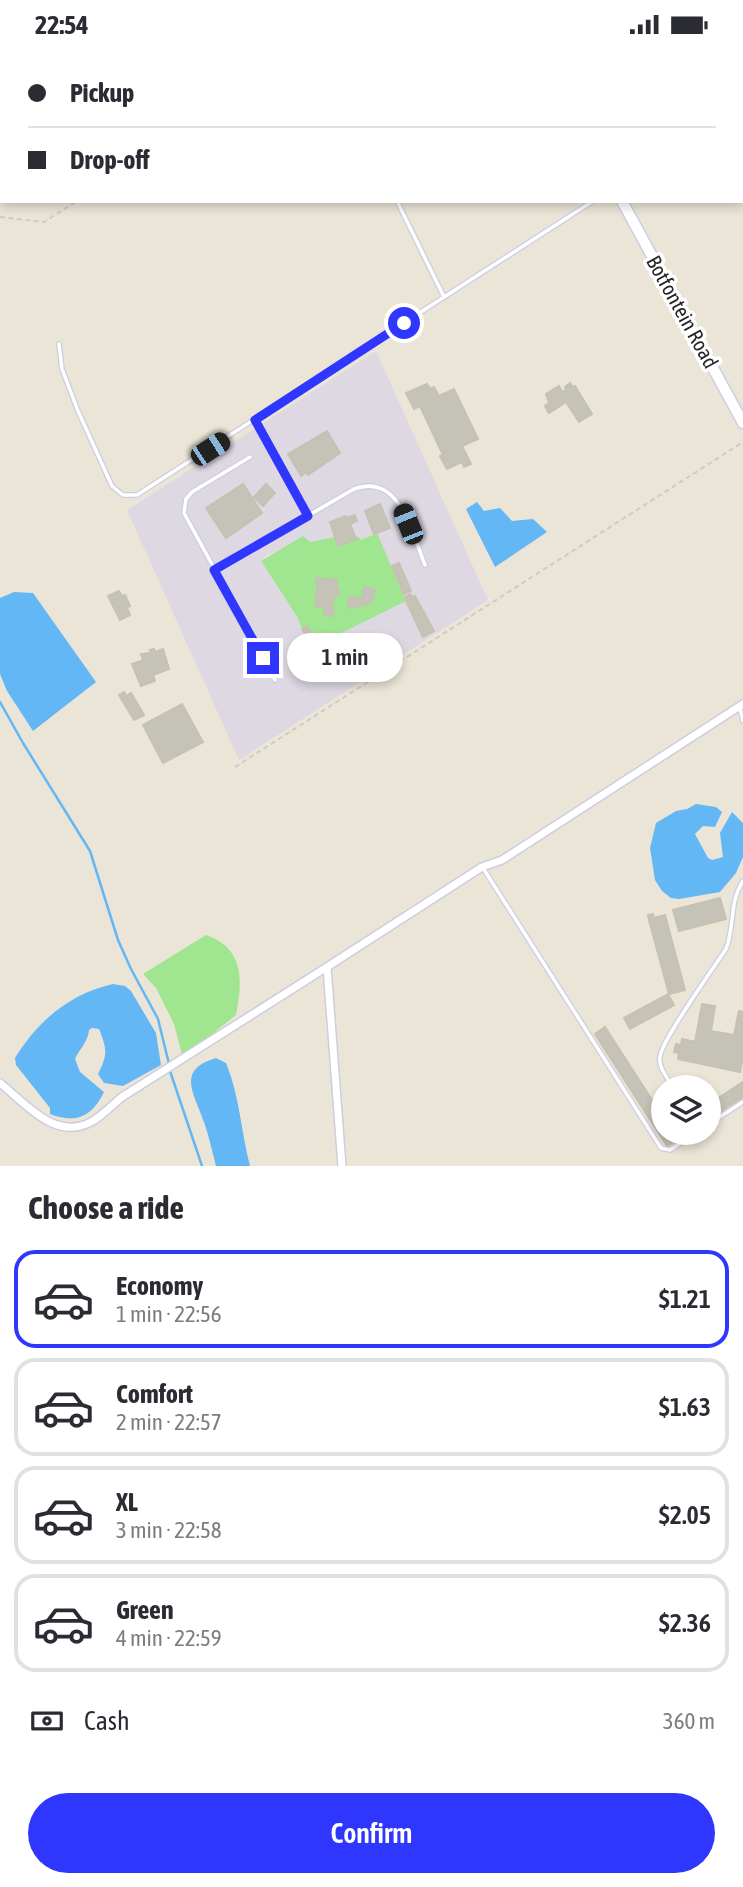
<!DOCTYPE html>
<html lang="en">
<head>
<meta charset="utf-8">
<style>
  body { margin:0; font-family:"Asap Condensed",sans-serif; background:#f7f7f7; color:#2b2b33; height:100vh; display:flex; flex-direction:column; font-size:26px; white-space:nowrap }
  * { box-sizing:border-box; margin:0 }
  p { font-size:23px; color:#7c7c81 }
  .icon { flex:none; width:38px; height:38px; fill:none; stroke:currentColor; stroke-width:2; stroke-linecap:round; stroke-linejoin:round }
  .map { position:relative; height:1117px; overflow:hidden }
  .panel { display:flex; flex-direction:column; background:#fff; flex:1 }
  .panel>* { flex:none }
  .banner { position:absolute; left:0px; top:0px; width:744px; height:154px; box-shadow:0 4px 10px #0003; display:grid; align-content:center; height:154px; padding:0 28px; background:#fff }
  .fabs { position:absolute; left:651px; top:1026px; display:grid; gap:14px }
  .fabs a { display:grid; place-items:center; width:70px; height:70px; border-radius:50%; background:#fff; box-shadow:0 4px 10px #0003; font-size:35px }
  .end { position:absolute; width:32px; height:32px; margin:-16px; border:9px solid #2f37ff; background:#fff; box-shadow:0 0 0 4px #fff }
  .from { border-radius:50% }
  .bubble { position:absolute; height:49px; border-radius:24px; background:#fff; box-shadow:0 4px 10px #0003; font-size:23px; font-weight:600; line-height:49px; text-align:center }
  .car { position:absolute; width:21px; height:42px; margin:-21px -10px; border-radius:9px; box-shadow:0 0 5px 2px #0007; background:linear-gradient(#222 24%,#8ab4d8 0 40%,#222 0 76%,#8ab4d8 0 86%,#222 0) }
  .banner b { display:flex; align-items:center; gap:24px; height:66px; font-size:26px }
  .banner b+b { border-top:2px solid #e1e1e2 }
  .banner i { width:18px; height:18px; background:#2b2b33 }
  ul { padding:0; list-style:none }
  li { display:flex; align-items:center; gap:21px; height:98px; margin:0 14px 10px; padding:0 14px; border:4px solid #e1e1e2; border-radius:21px }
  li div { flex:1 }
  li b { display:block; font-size:26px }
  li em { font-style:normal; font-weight:600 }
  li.selected { border-color:#2f37ff }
  li>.icon { width:63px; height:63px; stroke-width:1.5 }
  h2 { padding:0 28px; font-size:32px; line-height:84px }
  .pay { display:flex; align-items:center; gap:18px; height:77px; padding:0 28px; font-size:26px }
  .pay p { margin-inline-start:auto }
  .cta { display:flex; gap:14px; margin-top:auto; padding:14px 28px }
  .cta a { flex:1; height:80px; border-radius:42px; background:#2f37ff; color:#fff; font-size:28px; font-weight:600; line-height:80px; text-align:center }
  .status { display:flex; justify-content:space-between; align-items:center; height:49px; padding:0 35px; background:#fff; direction:ltr }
  .status svg { height:19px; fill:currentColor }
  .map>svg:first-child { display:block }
  .industrial { fill:#ddd8e2; fill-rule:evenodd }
  .green { fill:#a0e58f }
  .water { fill:#63b7f4 }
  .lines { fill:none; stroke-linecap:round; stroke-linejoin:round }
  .stream { stroke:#63b7f4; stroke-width:2.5 }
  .building { fill:#c5c2b7; stroke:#c6c1b1; stroke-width:2 }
  .lane-casing { stroke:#cccde1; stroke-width:6 }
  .street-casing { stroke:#cccde1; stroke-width:10 }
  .secondary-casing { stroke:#cccde1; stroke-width:13 }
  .path { stroke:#cbcbcb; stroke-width:2; stroke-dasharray:5 3.5; stroke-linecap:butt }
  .lane { stroke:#fff; stroke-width:3.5 }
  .street { stroke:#fff; stroke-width:7 }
  .secondary { stroke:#fff; stroke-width:10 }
  .route { stroke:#2f37ff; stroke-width:9 }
  .labels { text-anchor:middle; stroke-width:7; stroke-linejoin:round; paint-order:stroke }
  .street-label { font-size:21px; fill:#272727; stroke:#fff }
</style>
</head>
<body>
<div class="status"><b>22:54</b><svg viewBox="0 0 49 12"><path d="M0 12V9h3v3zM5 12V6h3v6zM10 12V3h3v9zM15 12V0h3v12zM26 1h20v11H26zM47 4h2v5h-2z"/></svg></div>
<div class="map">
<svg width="743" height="1117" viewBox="0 0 743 1117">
  <rect width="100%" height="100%" fill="#ebe5d7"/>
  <path class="industrial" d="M376 302 488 551 239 711 127 461ZM374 485 329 590 324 583 307 577 302 579 298 569 261 512 268 505 310 493 335 488H359L361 491Z"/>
  <g class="green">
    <polygon points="377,484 406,552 329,590 324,583 315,589 307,577 302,580 298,569 261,512 303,487 310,493 335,488 359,488 361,491"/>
    <path d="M206 886C244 899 243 931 236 966L201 994 182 1005 174 975 156 939 143 925Z"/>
  </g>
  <g class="water">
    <polygon points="477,453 484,462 500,459 512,472 533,470 547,483 495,518 466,460"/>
    <polygon points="14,543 33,544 96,633 33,682 7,642 0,625 0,549"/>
    <polygon points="696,755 716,758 722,763 715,778 703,777 695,785 708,809 712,811 723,808 720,784 732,763 743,774 743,808 736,824 720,843 679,850 671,849 662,842 655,831 650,799 656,774 676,762 687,760"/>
    <path d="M113 935 125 937 131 942 144 964 156 984 161 1016 123 1037 104 1034 98 1025C108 1005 107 1000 99 980L92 979 89 981C88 993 80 999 75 1010L80 1023 104 1043C92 1068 76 1075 50 1065V1059L16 1016 15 1009C38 972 69 945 113 935Z"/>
    <path d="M216 1009 226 1014C240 1048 241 1083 250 1117H216C212 1102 209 1087 204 1073 195 1045 175 1021 216 1009Z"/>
  </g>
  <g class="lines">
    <g class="stream">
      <polyline points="0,653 23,694 90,802 118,891 131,920 158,970 169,1015"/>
      <polyline points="170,1022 202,1117"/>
    </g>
  </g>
  <g class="building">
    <polygon points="570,334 573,338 575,337 592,365 579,373 566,353 549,364 545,357 549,354 546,345 559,337 562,343 566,341 565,338"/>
    <polygon points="427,335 430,340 434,338 439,347 454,340 478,390 462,397 471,415 464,418 462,413 447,420 440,407 443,406 420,357 414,360 406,344"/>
    <polygon points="327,382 340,404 308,426 307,423 301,427 288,405"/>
    <polygon points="243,435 262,464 226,489 206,459"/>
    <polygon points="266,435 275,444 263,457 254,448"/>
    <polygon points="380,455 390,479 374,485 365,462"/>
    <polygon points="355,466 357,472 350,475 356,490 338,497 330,473 346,467 347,469"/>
    <polygon points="399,514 411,542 404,545 392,517"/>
    <polygon points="316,529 337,531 336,541 339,541 339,546 335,546 333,550 333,567 324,566 325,558 315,557 318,535 315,534"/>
    <polygon points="365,538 375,541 371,554 350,559 348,555 350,547 361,550"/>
    <polygon points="119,542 122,547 125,546 130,557 127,559 130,566 120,571 108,547"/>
    <polygon points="410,545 412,548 415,547 434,582 423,588 406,552 405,548"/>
    <polygon points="307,577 315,589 324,583 329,590 315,600 302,580"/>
    <polygon points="154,600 155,603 163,600 169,620 153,626 155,632 141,637 132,615 143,611 141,605 151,604 150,601"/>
    <polygon points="124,643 126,647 131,644 144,666 134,671 119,646"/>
    <polygon points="182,655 203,693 163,714 143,676"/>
    <polygon points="720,849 726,870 679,882 673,861"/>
    <polygon points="653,865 654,869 665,866 685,941 669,945 649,871 648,866"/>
    <polygon points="668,945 674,956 630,980 624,969"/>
    <polygon points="702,955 715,957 711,982 734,986 739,962 743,963 743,1007 740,1023 678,1010 679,1004 674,1003 676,995 681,996 682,990 695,993"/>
    <polygon points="605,978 663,1068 663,1083 673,1083 678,1090 667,1097 595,985"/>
    <polygon points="743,1033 743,1048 709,1070 709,1055"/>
  </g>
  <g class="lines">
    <defs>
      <g id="lane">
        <polyline points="680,0 680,2"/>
        <polyline points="712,0 713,2"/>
        <polyline points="655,2 660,0"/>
        <polyline points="742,56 743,58"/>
        <polyline points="742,118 743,120"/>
        <polyline points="397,152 444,248"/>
        <polyline points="59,295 62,320 78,362 112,437 123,446 137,446 593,152"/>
        <polyline points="255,371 308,467"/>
        <polyline points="250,408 192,443 186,450 184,464 275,631"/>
        <path d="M214 521 354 440C400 423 412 485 425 516"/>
        <polyline points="740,659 743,672"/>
        <polyline points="483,819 661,1099 670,1101 697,1083"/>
        <path d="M673 1038C668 1029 658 1019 660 1008 661 992 714 918 726 900 735 877 729 853 743 832"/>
        <polyline points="709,1075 743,1053"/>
      </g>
      <g id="street">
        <path d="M0 1034C26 1055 55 1092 91 1073 102 1067 112 1056 122 1048L327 918"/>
        <polyline points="342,1117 327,918 482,818 502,811 743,655"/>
      </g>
      <g id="secondary">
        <polyline points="538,0 539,2"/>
        <polyline points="622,152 743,374"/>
      </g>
    </defs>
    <use href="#lane" class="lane-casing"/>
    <use href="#street" class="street-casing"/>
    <use href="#secondary" class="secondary-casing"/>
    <g class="path">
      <polyline points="309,2 311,0"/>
      <polyline points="0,168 44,173 77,152"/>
      <polyline points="235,718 743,393"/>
    </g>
    <use href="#lane" class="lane"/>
    <use href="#street" class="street"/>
    <use href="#secondary" class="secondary"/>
  </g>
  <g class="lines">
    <polyline class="route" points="263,609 214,521 308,467 255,371 404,274"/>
  </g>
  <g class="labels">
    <g class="street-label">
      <text transform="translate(682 263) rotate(61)" y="7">Botfontein Road</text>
    </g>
  </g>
</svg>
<div class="fabs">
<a><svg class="icon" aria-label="layers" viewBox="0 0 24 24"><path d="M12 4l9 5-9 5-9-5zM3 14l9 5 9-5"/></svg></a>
</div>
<i class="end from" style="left:404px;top:274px"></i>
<i class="end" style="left:263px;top:609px"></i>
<div class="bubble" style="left:287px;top:584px;width:116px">1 min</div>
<i class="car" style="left:210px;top:400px;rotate:57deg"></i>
<i class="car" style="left:408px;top:475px;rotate:338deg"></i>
<div class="banner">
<b><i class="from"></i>Pickup</b>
<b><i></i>Drop-off</b>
</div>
</div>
<section class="panel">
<h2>Choose a ride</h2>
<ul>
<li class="selected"><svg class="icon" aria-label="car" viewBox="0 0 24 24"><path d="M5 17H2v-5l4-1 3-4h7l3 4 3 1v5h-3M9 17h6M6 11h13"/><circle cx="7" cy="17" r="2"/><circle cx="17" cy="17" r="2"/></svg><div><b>Economy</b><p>1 min · 22:56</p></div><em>$1.21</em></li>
<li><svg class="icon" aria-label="car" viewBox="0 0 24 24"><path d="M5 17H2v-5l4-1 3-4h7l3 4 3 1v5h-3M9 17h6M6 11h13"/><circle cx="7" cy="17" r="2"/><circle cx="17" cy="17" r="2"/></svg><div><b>Comfort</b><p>2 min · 22:57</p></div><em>$1.63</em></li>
<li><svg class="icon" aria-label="car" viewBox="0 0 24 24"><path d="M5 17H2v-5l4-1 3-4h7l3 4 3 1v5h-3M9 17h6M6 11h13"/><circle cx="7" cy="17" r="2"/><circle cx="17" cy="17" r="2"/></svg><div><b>XL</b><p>3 min · 22:58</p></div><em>$2.05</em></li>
<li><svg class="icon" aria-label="car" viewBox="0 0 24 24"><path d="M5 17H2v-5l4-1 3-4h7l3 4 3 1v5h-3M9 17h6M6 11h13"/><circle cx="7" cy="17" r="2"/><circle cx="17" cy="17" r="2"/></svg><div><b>Green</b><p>4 min · 22:59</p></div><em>$2.36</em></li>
</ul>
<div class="pay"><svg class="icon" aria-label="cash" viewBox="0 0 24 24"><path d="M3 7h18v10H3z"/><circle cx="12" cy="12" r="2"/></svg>Cash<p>360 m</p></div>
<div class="cta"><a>Confirm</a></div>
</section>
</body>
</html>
